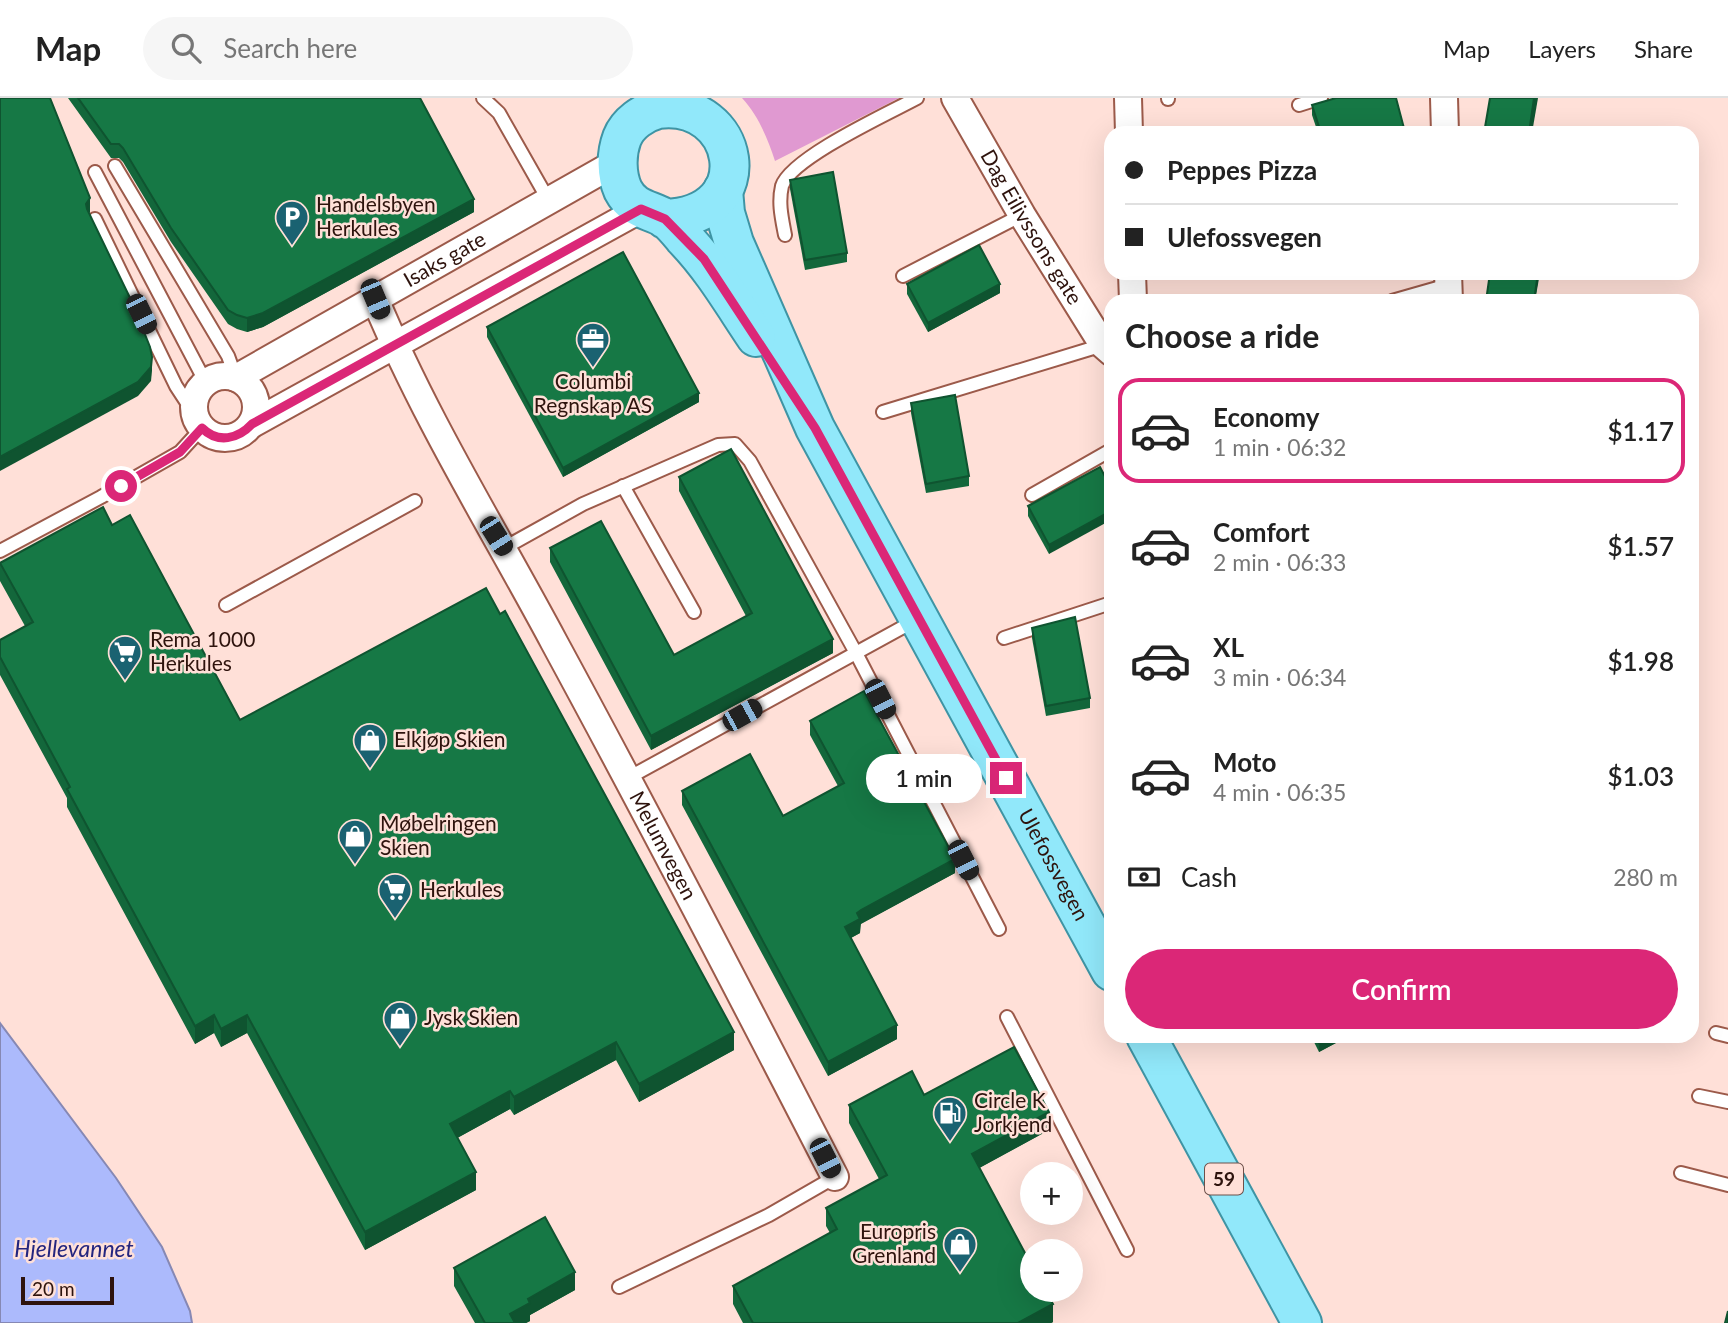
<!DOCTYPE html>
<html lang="en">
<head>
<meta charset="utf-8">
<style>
  body { margin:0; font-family:Lato,sans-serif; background:#f6f6f6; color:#222; height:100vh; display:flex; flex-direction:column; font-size:26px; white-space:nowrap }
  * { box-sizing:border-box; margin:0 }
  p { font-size:23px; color:#767676 }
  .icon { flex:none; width:38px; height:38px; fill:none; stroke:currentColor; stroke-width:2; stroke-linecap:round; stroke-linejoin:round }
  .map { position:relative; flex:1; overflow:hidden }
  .sheet { position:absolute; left:1104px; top:196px; width:595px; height:749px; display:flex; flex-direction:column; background:#fff; border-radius:21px; box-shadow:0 7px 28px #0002 }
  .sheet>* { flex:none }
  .banner { position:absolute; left:1104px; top:28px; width:595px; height:154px; border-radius:21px; box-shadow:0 7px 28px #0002; display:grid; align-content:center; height:154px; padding:0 21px; background:#fff }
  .controls { position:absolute; left:1020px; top:1064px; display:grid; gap:14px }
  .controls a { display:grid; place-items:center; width:63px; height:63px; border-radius:50%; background:#fff; box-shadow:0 7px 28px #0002; font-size:35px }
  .scale { position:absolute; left:21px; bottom:18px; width:93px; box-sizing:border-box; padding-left:7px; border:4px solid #2e130d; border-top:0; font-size:19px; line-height:24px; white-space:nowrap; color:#2e130d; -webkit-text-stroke:5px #ffe0d8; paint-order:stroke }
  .end { position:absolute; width:32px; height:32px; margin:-16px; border:9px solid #db2777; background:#fff; box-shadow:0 0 0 4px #fff }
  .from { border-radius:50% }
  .bubble { position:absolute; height:49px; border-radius:24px; background:#fff; box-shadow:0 7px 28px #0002; font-size:23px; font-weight:600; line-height:49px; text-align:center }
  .car { position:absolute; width:21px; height:42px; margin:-21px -10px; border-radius:9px; box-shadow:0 0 5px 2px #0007; background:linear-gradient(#222 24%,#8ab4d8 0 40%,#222 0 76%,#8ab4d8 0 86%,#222 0) }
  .banner b { display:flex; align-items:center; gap:24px; height:66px; font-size:26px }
  .banner b+b { border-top:2px solid #e0e0e0 }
  .banner i { width:18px; height:18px; background:#222 }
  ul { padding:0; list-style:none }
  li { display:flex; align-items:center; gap:21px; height:105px; margin:0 14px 10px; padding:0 7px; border:4px solid transparent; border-radius:21px }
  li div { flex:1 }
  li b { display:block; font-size:26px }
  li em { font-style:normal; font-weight:600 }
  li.selected { border-color:#db2777 }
  li>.icon { width:63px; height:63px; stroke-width:1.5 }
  h2 { padding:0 21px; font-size:32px; line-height:84px }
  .pay { display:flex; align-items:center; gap:18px; height:77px; padding:0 21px; font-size:26px }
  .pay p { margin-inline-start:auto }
  .cta { display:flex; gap:14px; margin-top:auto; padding:14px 21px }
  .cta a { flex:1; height:80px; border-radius:42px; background:#db2777; color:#fff; font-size:28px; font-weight:600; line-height:80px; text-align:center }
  header { display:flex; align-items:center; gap:42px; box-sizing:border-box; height:98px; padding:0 35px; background:#fff; border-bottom:2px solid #e0e0e0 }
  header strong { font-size:33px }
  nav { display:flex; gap:38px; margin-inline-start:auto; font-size:24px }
  .search { width:490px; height:63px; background:#f6f6f6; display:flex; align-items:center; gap:18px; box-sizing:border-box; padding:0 24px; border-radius:38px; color:#767676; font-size:26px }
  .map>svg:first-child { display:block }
  .green { fill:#e099d1 }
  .water { fill:#acbafc; stroke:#8688b4; stroke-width:2 }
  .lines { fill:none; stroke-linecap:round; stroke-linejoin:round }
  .lane-casing { stroke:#9c5a4a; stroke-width:16 }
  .street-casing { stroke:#9c5a4a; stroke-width:30 }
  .primary-casing { stroke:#3f94a4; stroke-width:42 }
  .lane { stroke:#fff; stroke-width:12 }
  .street { stroke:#fff; stroke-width:26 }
  .primary { stroke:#91e8fa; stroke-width:38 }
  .wall { fill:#13673b }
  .shaded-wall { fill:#0f5430 }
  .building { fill:#167845; stroke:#0f5430; stroke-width:2 }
  .route { stroke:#db2777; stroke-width:9 }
  .labels { text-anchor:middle; stroke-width:5; stroke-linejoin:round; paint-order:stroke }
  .shield { fill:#ffe0d8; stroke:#6d504a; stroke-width:2 }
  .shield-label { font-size:19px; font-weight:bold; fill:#2e130d }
  .poi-label { font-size:21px; fill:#2e130d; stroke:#ffe0d8; text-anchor:start }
  .street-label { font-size:21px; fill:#2e130d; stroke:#ffe0d8 }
  .water-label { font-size:23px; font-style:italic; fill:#24257f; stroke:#ffe0d8 }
</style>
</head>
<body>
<header>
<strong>Map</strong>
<div class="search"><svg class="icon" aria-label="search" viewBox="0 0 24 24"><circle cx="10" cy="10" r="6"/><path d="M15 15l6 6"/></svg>Search here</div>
<nav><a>Map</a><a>Layers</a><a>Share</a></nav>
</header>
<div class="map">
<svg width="1728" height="1225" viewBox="0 0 1728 1225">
  <rect width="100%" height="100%" fill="#ffe0d8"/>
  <path class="green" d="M742 0H899L775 63C768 41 758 17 742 0Z"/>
  <polygon class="water" points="0,925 116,1080 162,1149 190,1213 192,1225 0,1225"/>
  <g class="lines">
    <defs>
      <g id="lane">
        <polyline points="483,0 499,15 549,103"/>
        <polyline points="1168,0 1168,1"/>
        <polyline points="1299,7 1321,0"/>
        <polyline points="115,68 228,258 236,280"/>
        <polyline points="95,74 206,285"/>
        <polyline points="95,121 176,288 195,317"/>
        <path d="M785 137C782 121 778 105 782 88 791 60 889 15 917 0"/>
        <polyline points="903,178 1022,117"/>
        <polyline points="1392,203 1448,187"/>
        <polyline points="883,314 1103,247"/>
        <polyline points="623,388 694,514"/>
        <polyline points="1032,397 1111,352"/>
        <polyline points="504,450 583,406 718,347 735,346 750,363 856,555 999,831"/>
        <polyline points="0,453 101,399 180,354 202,330"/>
        <polyline points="226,507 415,403"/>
        <polyline points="1004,540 1111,505"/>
        <polyline points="628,680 916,522"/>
        <polyline points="1007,919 1127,1152"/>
        <polyline points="1716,935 1728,938"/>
        <polyline points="1699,998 1728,1004"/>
        <polyline points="1681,1075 1728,1087"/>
        <polyline points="619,1189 769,1117 835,1079"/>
      </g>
      <g id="street">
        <path id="s1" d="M955 0 1022 117 1103 247 1111 254"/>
        <polyline points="1128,0 1129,35"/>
        <polyline points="1444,0 1445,35"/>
        <polyline points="1132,175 1133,203"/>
        <polyline points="1448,175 1449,203"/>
        <path id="s2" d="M375 201C425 321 493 430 554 544 650 721 743 900 835 1079"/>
        <circle cx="225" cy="309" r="31"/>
        <path id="s3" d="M236 280 617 64"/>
        <polyline points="252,326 641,111"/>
      </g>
      <g id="primary">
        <path id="s4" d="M723 92 725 115 734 145 815 330 1111 873"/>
        <path d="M665 121C764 117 739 0 658 11 643 15 628 25 622 40 616 56 616 76 623 92 634 113 651 111 666 121 673 126 679 134 684 140 713 170 733 205 756 239"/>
        <polyline points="1146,938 1302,1225"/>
      </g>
    </defs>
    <use href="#lane" class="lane-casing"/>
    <use href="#street" class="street-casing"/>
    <use href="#primary" class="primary-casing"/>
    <use href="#lane" class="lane"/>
    <use href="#street" class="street"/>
    <use href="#primary" class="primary"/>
  </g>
  <g class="wall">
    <polygon points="68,0 420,0 474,114 263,229 247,234 237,231 228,226 171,144 123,64 119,60 111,60"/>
    <polygon points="1312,7 1405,35 1318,35 1312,17"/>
    <polygon points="790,82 847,155 847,164 805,172 790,91"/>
    <polygon points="907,186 1000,195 928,234 907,196"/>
    <polygon points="487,229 699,304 563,379 487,239"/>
    <polygon points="911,305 969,378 969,388 926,395 911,315"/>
    <polygon points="1100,369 1049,456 1028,418 1028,408"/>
    <polygon points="679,379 833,555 651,652 550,464 550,450 674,557 746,518 679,393"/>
    <polygon points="112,427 240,622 734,952 639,1004 616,962 514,1017 510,1011 457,1040 476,1092 365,1152 247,935 221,949 214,935 195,946 67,709 67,700 0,577 0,542 25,528 0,483 0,465"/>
    <polygon points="1032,530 1090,600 1090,610 1046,618 1032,540"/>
    <polygon points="810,623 955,775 860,826 860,835 851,840 897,941 828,978 682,707 682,693 783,718 838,688 810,637"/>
    <polygon points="1311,938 1349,938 1319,954"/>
    <polygon points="924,997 1049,1032 979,1070 1053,1224 1051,1225 743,1225 733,1206 733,1188 830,1135 826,1128 826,1110 879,1081 849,1025 849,1007"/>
    <polygon points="454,1170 575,1192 530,1217 530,1223 526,1225 475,1225 454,1188"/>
  </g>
  <g class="shaded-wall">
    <polygon points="1534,0 1538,0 1532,35 1529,35"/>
    <polygon points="90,100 90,114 86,120 86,106"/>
    <polygon points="474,101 474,114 263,229 247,234 247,220"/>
    <polygon points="1538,175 1540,175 1535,203 1534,203"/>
    <polygon points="1000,186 1000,195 928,234 928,225"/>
    <polygon points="152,259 152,273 151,283 138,298 0,373 0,359"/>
    <polygon points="699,295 699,304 563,379 563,370"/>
    <polygon points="1111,413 1111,422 1049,456 1049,447"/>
    <polygon points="833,541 833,555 651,652 651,638"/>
    <polygon points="955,761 955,775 861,826 860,835 845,843 845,829 861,812"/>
    <polygon points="214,917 214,935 195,946 195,928"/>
    <polygon points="247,917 247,935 221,949 221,931"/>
    <polygon points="897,927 897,941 828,978 828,964"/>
    <polygon points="734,934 734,952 639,1004 639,986"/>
    <polygon points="1332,938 1349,938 1319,954 1319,945"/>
    <polygon points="616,944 616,962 514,1017 514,999"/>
    <polygon points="510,993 510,1011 450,1044 450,1026"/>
    <polygon points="1049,1014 1049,1032 972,1074 972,1056"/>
    <polygon points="476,1074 476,1092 365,1152 365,1134"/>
    <polygon points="575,1174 575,1192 530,1217 530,1223 526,1225 510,1225 510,1216 528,1201"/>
    <polygon points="1053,1206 1053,1224 1051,1225 1018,1225"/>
  </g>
  <g class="building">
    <polygon points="0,0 50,0 90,100 86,106 87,111 132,204 150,249 152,259 151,269 138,284 0,359"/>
    <polygon points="78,0 420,0 474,101 263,215 247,220 237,217 228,212 171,130 123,50 119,46 111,46"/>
    <polygon points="1336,0 1396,0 1405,34 1402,35 1321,35 1312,7"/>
    <polygon points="1490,0 1534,0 1529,35 1484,35"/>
    <polygon points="833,74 847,155 805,162 790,82"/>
    <polygon points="979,147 1000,186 928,225 907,186"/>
    <polygon points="623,154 699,295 563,370 487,229"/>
    <polygon points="1490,175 1538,175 1534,203 1486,203"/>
    <polygon points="955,297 969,378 926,386 911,305"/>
    <polygon points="731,351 833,541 651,638 550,450 601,423 674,557 752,515 679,379"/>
    <polygon points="1100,369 1111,390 1111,413 1049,447 1028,408"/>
    <polygon points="103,409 112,427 130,417 240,622 486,490 500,516 505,513 734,934 639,986 616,944 514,999 510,993 450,1026 476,1074 365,1134 247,917 221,931 214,917 195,928 67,691 70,689 0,559 0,542 33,524 0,465"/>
    <polygon points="1075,519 1090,600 1046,608 1032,530"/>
    <polygon points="864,593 955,761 861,812 857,815 860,821 845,829 897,927 828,964 682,693 750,656 783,718 844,685 810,623"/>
    <polygon points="1316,938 1332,938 1319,945"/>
    <polygon points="1014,949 1049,1014 972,1056 1032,1168 1032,1192 1045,1192 1053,1206 1018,1225 753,1225 733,1188 837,1131 826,1110 887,1077 849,1007 912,973 924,997"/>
    <polygon points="545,1119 575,1174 528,1201 530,1205 510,1216 515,1225 485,1225 454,1170"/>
    <polygon points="1728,1213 1728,1225 1725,1225"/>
  </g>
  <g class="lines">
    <path class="route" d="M121 388 180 354 202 330C218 346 238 341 252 326L641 111 665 121 704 161 815 330 1006 680"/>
  </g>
  <defs>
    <symbol id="parking-pin" viewBox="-11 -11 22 30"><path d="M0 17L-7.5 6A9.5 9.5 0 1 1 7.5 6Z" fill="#1a6271" stroke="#ffe0d8"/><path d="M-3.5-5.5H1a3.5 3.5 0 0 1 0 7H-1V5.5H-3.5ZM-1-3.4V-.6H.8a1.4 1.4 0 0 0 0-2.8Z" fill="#fff"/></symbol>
    <symbol id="office-pin" viewBox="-11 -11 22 30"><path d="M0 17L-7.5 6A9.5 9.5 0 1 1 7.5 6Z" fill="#1a6271" stroke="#ffe0d8"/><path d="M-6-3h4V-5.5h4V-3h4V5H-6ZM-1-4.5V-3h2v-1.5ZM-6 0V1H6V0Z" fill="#fff"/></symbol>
    <symbol id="supermarket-pin" viewBox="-11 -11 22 30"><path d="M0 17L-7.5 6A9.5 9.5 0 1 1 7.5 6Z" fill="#1a6271" stroke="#ffe0d8"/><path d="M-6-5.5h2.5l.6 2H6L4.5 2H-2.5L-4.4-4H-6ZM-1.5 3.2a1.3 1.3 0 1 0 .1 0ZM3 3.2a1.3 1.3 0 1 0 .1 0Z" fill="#fff"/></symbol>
    <symbol id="shop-pin" viewBox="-11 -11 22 30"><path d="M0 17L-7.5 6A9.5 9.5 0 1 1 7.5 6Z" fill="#1a6271" stroke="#ffe0d8"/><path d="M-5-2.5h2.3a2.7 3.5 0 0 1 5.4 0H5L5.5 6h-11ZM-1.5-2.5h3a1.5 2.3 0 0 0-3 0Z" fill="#fff"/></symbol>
    <symbol id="fuel-pin" viewBox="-11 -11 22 30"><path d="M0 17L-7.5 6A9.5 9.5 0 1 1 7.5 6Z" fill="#1a6271" stroke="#ffe0d8"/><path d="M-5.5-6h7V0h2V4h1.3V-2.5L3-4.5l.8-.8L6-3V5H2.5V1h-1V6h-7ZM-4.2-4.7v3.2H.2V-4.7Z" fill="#fff"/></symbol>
  </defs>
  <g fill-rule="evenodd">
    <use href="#parking-pin" x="273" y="100" width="38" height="52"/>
    <use href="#office-pin" x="574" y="222" width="38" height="52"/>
    <use href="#supermarket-pin" x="106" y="535" width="38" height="52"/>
    <use href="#shop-pin" x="351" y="623" width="38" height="52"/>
    <use href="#shop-pin" x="336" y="719" width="38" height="52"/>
    <use href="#supermarket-pin" x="376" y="773" width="38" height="52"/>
    <use href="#shop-pin" x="381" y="901" width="38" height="52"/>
    <use href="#fuel-pin" x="931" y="996" width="38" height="52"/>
    <use href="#shop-pin" x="941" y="1127" width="38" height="52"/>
  </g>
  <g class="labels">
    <rect class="shield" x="1205" y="1065.5" width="38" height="31" rx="5"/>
    <g class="shield-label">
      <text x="1224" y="1088">59</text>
    </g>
    <g class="poi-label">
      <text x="316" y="114">Handelsbyen<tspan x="316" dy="24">Herkules</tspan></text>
      <text x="593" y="291" text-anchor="middle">Columbi<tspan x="593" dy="24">Regnskap AS</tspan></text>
      <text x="150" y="549">Rema 1000<tspan x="150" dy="24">Herkules</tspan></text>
      <text x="394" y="649">Elkjøp Skien</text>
      <text x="380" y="733">Møbelringen<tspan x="380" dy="24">Skien</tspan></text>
      <text x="420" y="799">Herkules</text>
      <text x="424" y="927">Jysk Skien</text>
      <text x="974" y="1010">Circle K<tspan x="974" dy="24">Jorkjend</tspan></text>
      <text x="936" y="1141" text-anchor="end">Europris<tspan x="936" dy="24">Grenland</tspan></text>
    </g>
    <g class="street-label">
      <text dy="7" stroke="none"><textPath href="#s1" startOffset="150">Dag Eilivssons gate</textPath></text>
      <text dy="7" stroke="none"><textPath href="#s3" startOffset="240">Isaks gate</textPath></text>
      <text dy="7" stroke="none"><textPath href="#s2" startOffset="618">Melumvegen</textPath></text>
      <text dy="7" stroke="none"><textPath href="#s4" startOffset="754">Ulefossvegen</textPath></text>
    </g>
    <g class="water-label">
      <text x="74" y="1159">Hjellevannet</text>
    </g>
  </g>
</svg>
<div class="controls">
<a>+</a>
<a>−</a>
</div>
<div class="scale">20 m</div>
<i class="end from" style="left:121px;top:388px"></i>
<i class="end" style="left:1006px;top:680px"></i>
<div class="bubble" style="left:866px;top:656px;width:116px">1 min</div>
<i class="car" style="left:375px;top:201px;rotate:157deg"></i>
<i class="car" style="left:141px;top:216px;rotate:154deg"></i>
<i class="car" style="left:496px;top:438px;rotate:148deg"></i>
<i class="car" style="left:880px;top:601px;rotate:153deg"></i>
<i class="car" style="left:742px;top:617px;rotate:61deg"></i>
<i class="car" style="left:963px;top:762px;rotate:153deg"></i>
<i class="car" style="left:825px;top:1060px;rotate:153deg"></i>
<div class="banner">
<b><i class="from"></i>Peppes Pizza</b>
<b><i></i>Ulefossvegen</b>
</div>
<section class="sheet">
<h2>Choose a ride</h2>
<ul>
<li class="selected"><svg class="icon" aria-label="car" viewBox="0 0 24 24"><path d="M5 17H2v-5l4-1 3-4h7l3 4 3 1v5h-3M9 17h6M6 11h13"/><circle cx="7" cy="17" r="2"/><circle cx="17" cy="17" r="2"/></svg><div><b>Economy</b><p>1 min · 06:32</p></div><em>$1.17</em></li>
<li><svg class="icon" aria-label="car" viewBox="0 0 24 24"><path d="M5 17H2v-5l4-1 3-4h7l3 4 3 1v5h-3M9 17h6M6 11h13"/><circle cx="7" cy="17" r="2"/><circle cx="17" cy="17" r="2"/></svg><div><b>Comfort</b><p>2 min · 06:33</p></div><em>$1.57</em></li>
<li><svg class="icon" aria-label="car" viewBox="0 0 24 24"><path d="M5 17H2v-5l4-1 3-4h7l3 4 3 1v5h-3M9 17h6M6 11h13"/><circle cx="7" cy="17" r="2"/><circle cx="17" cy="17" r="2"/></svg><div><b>XL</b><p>3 min · 06:34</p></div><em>$1.98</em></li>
<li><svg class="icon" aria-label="car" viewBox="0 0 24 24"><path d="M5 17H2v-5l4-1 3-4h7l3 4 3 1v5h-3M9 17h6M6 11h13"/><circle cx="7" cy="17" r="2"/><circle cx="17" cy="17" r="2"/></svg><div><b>Moto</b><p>4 min · 06:35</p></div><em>$1.03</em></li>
</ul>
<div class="pay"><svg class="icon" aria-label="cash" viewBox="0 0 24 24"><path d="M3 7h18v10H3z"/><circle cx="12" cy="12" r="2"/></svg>Cash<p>280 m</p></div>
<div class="cta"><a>Confirm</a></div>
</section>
</div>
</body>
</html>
